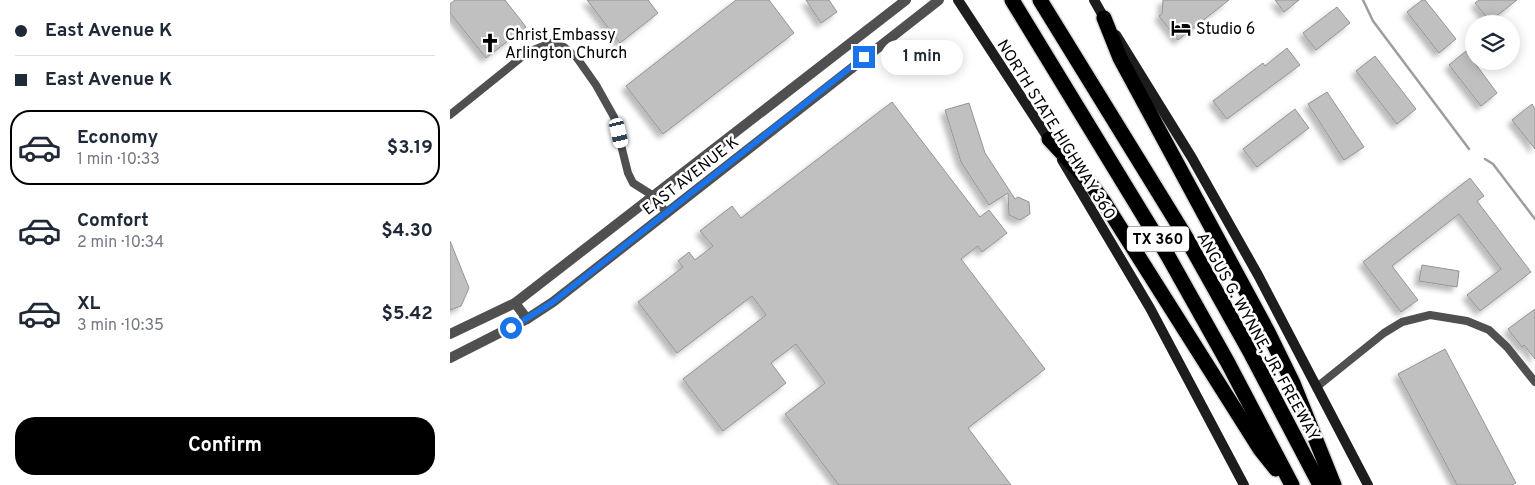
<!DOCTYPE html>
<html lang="en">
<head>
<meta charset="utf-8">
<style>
  body { margin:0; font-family:Overpass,sans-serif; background:#f6f6f7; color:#1f2937; height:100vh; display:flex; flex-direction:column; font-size:19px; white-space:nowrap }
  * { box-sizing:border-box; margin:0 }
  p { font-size:16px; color:#747a83 }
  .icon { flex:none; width:28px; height:28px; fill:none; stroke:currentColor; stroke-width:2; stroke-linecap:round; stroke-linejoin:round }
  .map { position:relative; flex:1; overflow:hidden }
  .details { display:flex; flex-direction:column; background:#fff; width:450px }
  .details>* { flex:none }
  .banner { display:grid; align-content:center; height:110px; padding:0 15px; background:#fff }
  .controls { position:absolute; left:1015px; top:15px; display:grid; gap:10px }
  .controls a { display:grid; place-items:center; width:55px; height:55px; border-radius:50%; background:#fff; box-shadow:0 2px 12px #0003; font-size:25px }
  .end { position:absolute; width:22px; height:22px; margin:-11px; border:6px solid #1a73e8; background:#fff; box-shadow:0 0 0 2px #fff }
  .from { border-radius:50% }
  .bubble { position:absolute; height:35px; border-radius:18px; background:#fff; box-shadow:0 2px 12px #0003; font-size:16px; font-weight:700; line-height:35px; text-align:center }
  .car { position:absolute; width:15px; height:30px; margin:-15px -8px; border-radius:6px; box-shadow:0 0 4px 1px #0007; background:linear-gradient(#fff 24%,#345 0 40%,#fff 0 76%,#345 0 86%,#fff 0) }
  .banner b { display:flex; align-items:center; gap:18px; height:48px; font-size:19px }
  .banner b+b { border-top:1px solid #e0e1e3 }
  .banner i { width:12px; height:12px; background:#1f2937 }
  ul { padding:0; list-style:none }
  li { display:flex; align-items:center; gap:15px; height:75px; margin:0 10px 8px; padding:0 5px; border:2px solid transparent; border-radius:20px }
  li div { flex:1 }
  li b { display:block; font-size:19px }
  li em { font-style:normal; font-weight:700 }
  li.selected { border-color:#000 }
  li>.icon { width:45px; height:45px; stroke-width:1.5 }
  .action { display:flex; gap:10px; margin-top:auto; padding:10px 15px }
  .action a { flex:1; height:58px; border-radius:20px; background:#000; color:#fff; font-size:20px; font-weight:700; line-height:58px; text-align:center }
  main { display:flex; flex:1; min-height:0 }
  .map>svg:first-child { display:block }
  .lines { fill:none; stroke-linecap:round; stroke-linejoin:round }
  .stream { stroke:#9e9e9e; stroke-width:2.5 }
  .building { fill:#c0c0c0; stroke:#949494; filter:url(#shadow) }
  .motorway-casing { stroke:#dbdbdb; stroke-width:18 }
  .minor { stroke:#505050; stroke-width:8 }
  .tertiary { stroke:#505050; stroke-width:10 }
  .secondary { stroke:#1d1d1d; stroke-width:10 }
  .motorway { stroke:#000; stroke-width:15 }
  .route { stroke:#1a73e8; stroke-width:6 }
  .labels { text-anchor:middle; stroke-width:5; stroke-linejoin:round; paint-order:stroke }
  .shield { fill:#fff; stroke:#4c4c4c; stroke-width:1 }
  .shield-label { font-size:15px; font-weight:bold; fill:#000 }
  .poi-label { font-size:16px; fill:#000; stroke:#fff; text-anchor:start }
  .street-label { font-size:16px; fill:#000; stroke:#fff }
</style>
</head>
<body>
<main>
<section class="details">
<div class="banner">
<b><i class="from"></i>East Avenue K</b>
<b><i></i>East Avenue K</b>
</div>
<ul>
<li class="selected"><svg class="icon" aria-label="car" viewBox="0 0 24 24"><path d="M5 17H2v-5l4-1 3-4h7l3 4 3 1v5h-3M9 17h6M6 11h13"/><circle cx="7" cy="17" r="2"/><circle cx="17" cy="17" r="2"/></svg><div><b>Economy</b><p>1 min · 10:33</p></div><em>$3.19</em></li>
<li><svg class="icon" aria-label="car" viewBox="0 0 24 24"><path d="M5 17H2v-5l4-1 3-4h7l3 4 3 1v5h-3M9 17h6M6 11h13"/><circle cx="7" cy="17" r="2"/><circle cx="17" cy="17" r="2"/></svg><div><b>Comfort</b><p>2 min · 10:34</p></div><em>$4.30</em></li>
<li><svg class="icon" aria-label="car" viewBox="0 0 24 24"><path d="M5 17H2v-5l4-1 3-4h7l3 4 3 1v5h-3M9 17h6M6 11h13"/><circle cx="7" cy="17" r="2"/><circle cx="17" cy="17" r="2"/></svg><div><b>XL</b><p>3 min · 10:35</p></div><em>$5.42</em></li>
</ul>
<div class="action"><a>Confirm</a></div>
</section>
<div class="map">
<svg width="1085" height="485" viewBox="0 0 1085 485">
  <defs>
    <filter id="shadow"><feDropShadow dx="-4.5" dy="4.5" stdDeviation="2.5" flood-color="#0004"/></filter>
  </defs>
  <rect width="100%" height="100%" fill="#fff"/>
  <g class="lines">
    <g class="stream">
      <polyline points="913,0 923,21 1019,149"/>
      <polyline points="1035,159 1043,164 1085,219"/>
    </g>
  </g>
  <g class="building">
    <polygon points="5,0 55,0 76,27 36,58 0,13 0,4"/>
    <polygon points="137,0 198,0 208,13 170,43"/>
    <polygon points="286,0 319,0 344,33 213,134 176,86"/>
    <polygon points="356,0 379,0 387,12 371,23"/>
    <polygon points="713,0 779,0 728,40 709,16 712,14"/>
    <polygon points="825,0 849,0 834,12"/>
    <polygon points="972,0 975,0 1006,39 989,53 957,12"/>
    <polygon points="1029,0 1067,0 1040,21 1025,3"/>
    <polygon points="887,7 900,23 866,50 853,33"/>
    <polygon points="837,48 850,65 777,119 763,101 813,63 815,66"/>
    <polygon points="1016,51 1047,93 1031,106 999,65"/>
    <polygon points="925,56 966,109 947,124 906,71"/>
    <polygon points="877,92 914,147 894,160 858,104"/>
    <polygon points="442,102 530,217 539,210 557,233 532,252 528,246 511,259 595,369 518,428 561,485 389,485 335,414 375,383 346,344 321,363 336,383 273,431 233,379 316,315 302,296 227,353 188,302 233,267 228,261 239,252 245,260 263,246 250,231 282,206 291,218"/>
    <polygon points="519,103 535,153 565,199 568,197 579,202 580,214 570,220 559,215 558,193 539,205 511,162 495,110"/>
    <polygon points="1082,104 1085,109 1085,149 1062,120"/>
    <polygon points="845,109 859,128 807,167 793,149"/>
    <polygon points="1020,178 1034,196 1027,201 1081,272 1030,311 1017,295 1051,269 1009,214 942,266 968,300 951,312 913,262"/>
    <polygon points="0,241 19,288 11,306 0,310"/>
    <polygon points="972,265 1009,271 1007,287 969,281"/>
    <polygon points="1085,309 1085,359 1074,345 1072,347 1058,329"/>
    <polygon points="995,349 1066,483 1062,485 1007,485 948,374"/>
  </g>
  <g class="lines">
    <defs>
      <g id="motorway">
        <polyline points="562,0 718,256 778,363 842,485"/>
        <polyline points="590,0 734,234 799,350 870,485"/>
        <polyline points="654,18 670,58 818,332 843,383 884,485"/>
        <polyline points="599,139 640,183 654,202 810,449 826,469"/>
      </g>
    </defs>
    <use href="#motorway" class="motorway-casing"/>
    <g class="minor">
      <polyline points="0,115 78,52 101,43 114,47 127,58 146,85 164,117 178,173 183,183 202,195 216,212"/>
      <polyline points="868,386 934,333 952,322 980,315 1017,321 1039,330 1057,347 1085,382"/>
    </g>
    <g class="tertiary">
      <polyline points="65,303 77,319"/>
      <polyline points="0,334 65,303 456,0"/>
      <polyline points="0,358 77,319 103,302 489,0"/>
    </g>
    <g class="secondary">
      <polyline points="508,0 602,144"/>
      <polyline points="644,0 657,23"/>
      <polyline points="666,35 742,158 808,275 918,485"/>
      <polyline points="612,160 700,308 794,485"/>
    </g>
    <use href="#motorway" class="motorway"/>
  </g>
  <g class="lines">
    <polyline class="route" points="61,328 103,302 414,57"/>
  </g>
  <defs>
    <symbol id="hotel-bare" viewBox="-9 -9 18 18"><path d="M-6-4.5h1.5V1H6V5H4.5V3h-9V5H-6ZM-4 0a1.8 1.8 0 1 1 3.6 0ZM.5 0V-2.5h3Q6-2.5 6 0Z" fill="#000" stroke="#fff" stroke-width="2.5" paint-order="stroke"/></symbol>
    <symbol id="church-bare" viewBox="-9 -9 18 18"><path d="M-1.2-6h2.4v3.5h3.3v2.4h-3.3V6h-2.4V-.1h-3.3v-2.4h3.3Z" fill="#000" stroke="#fff" stroke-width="2.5" paint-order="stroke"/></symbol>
  </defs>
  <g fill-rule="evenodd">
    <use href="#hotel-bare" x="717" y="14" width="28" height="28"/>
    <use href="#church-bare" x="26" y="29" width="28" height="28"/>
  </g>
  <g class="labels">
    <rect class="shield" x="677" y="226.5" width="62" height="25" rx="4"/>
    <g class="shield-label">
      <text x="708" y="244">TX 360</text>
    </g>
    <g class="poi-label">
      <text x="746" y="34">Studio 6</text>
      <text x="55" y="40">Christ Embassy<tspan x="55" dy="18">Arlington Church</tspan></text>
    </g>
    <g class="street-label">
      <text transform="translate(607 129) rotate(58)" y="6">NORTH STATE HIGHWAY 360</text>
      <text transform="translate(240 175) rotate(-38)" y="6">EAST AVENUE K</text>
      <text transform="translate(809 336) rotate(61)" y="6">ANGUS G. WYNNE, JR. FREEWAY</text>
    </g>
  </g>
</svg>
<div class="controls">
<a><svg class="icon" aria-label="layers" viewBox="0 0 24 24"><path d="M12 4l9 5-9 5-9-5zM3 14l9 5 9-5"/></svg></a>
</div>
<i class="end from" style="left:61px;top:328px"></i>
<i class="end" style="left:414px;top:57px"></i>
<div class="bubble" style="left:431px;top:40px;width:82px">1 min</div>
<i class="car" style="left:169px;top:133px;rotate:167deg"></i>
</div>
</main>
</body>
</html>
